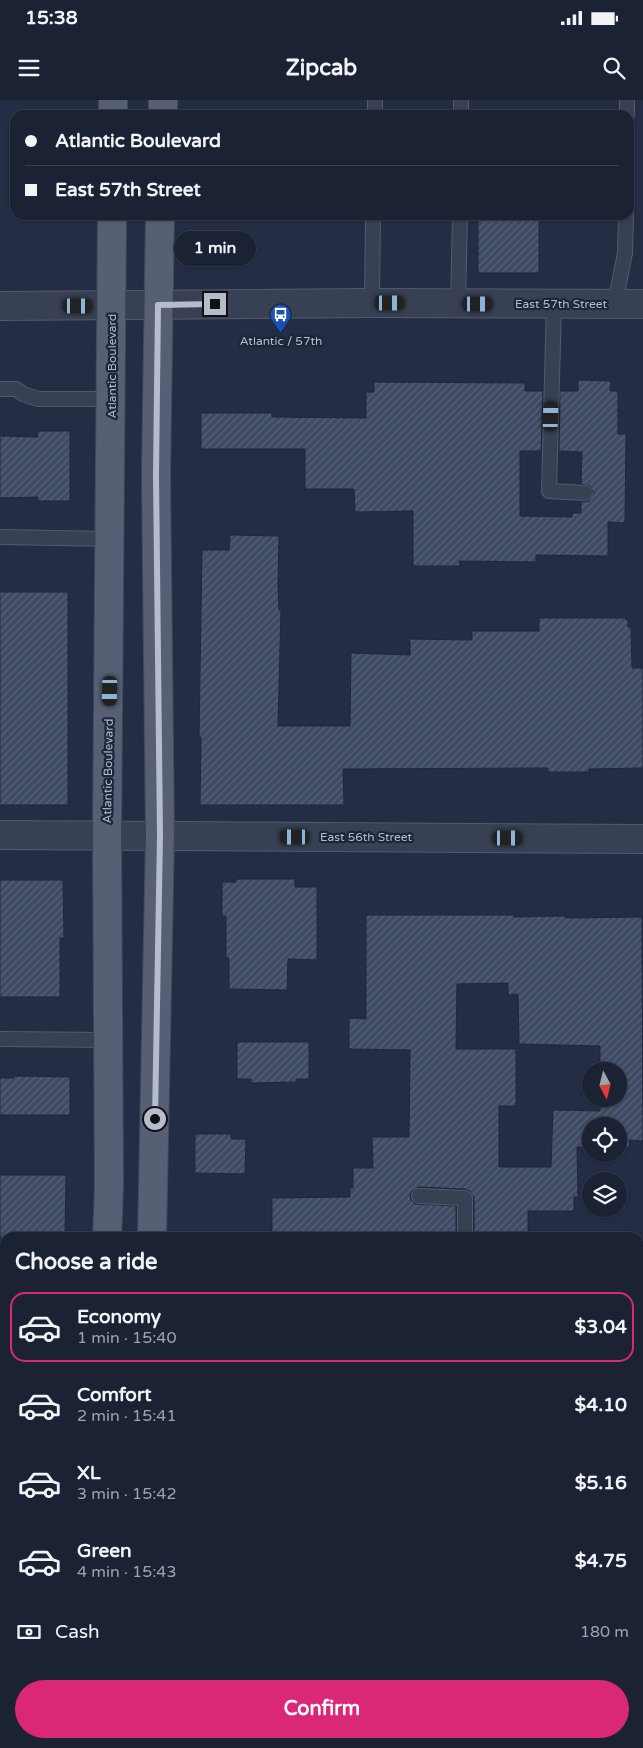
<!DOCTYPE html>
<html lang="en">
<head>
<meta charset="utf-8">
<style>
  body { margin:0; font-family:"Varela Round",sans-serif; background:#232a3b; color:#f1f3f6; height:100vh; display:flex; flex-direction:column; font-size:19px; white-space:nowrap }
  * { box-sizing:border-box; margin:0 }
  p { font-size:16px; color:#9fa4ac }
  .icon { flex:none; width:28px; height:28px; fill:none; stroke:currentColor; stroke-width:2; stroke-linecap:round; stroke-linejoin:round }
  .map { position:relative; flex:1; overflow:hidden }
  .details { position:absolute; left:0px; top:1132px; width:644px; height:516px; display:flex; flex-direction:column; background:#1a2233; border-radius:15px 15px 0 0; box-shadow:0 1px 4px #0004,0 0 0 1px #383f4e }
  .details>* { flex:none }
  .top-card { position:absolute; left:10px; top:10px; width:624px; height:110px; border-radius:15px; box-shadow:0 1px 4px #0004,0 0 0 1px #383f4e; display:grid; align-content:center; height:110px; padding:0 15px; background:#1a2233 }
  .needle { width:32px; rotate:173deg }
  .tools { position:absolute; left:582px; top:962px; display:grid; gap:10px }
  .tools a { display:grid; place-items:center; width:45px; height:45px; border-radius:50%; background:#1a2233; box-shadow:0 1px 4px #0004,0 0 0 1px #383f4e; font-size:25px }
  .end { position:absolute; width:22px; height:22px; margin:-11px; border:6px solid #b5bccd; background:#111; box-shadow:0 0 0 2px #111 }
  .from { border-radius:50% }
  .bubble { position:absolute; height:35px; border-radius:18px; background:#1a2233; box-shadow:0 1px 4px #0004,0 0 0 1px #383f4e; font-size:16px; font-weight:800; line-height:35px; text-align:center }
  .car { position:absolute; width:15px; height:30px; margin:-15px -8px; border-radius:6px; box-shadow:0 0 4px 1px #0007; background:linear-gradient(#222 24%,#8ab4d8 0 40%,#222 0 76%,#8ab4d8 0 86%,#222 0) }
  .top-card b { display:flex; align-items:center; gap:18px; height:48px; font-size:19px }
  .top-card b+b { border-top:1px solid #383f4e }
  .top-card i { width:12px; height:12px; background:#f1f3f6 }
  ul { padding:0; list-style:none }
  li { display:flex; align-items:center; gap:15px; height:70px; margin:0 10px 8px; padding:0 5px; border:2px solid transparent; border-radius:15px }
  li div { flex:1 }
  li b { display:block; font-size:19px }
  li em { font-style:normal; font-weight:800 }
  li.selected { border-color:#db2777 }
  li>.icon { width:45px; height:45px; stroke-width:1.5 }
  h2 { padding:0 15px; font-size:22px; line-height:60px }
  .pay { display:flex; align-items:center; gap:12px; height:55px; padding:0 15px; font-size:19px }
  .pay p { margin-inline-start:auto }
  .primary-button { display:flex; gap:10px; margin-top:auto; padding:10px 15px }
  .primary-button a { flex:1; height:58px; border-radius:30px; background:#db2777; color:#fff; font-size:20px; font-weight:800; line-height:58px; text-align:center }
  .status { display:flex; justify-content:space-between; align-items:center; height:35px; padding:0 25px; background:#1a2233; direction:ltr }
  .status svg { height:14px; fill:currentColor }
  header { display:flex; justify-content:space-between; align-items:center; height:65px; padding:0 15px; background:#1a2233; font-size:22px; font-weight:800 }
  .map>svg:first-child { display:block }
  .building { fill:url(#building-hatch); stroke:#1f273b; fill-rule:evenodd }
  .lines { fill:none; stroke-linecap:round; stroke-linejoin:round }
  .lane-casing { stroke:#535b6e; stroke-width:16 }
  .street-casing { stroke:#535b6e; stroke-width:30 }
  .primary-casing { stroke:#42495d; stroke-width:30 }
  .lane { stroke:#384053; stroke-width:14 }
  .street { stroke:#384053; stroke-width:28 }
  .primary { stroke:#565f74; stroke-width:28 }
  .route { stroke:#b5bccd; stroke-width:6 }
  .labels { text-anchor:middle; stroke-width:4.5; stroke-linejoin:round; paint-order:stroke }
  .street-label { font-size:12px; fill:#b5bccd; stroke:#1d2539 }
  .poi-label { font-size:12px; fill:#b5bccd; stroke:#1d2539 }
</style>
</head>
<body>
<div class="status"><b>15:38</b><svg viewBox="0 0 49 12"><path d="M0 12V9h3v3zM5 12V6h3v6zM10 12V3h3v9zM15 12V0h3v12zM26 1h20v11H26zM47 4h2v5h-2z"/></svg></div>
<header><svg class="icon" aria-label="menu" viewBox="0 0 24 24"><path d="M4 6h16M4 12h16M4 18h16"/></svg>Zipcab<svg class="icon" aria-label="search" viewBox="0 0 24 24"><circle cx="10" cy="10" r="6"/><path d="M15 15l6 6"/></svg></header>
<div class="map">
<svg width="643" height="1648" viewBox="0 0 643 1648">
  <defs>
    <pattern id="building-hatch" width="6" height="6" patternUnits="userSpaceOnUse" patternTransform="scale(1.25)"><rect width="6" height="6" fill="#3f4b64"/><path d="M-1 1l2-2M0 6l6-6M5 7l2-2" fill="none" stroke="#586379"/></pattern>
  </defs>
  <rect width="100%" height="100%" fill="#232d44"/>
  <g class="building">
    <rect x="478" y="115" width="61" height="58"/>
    <polygon points="578,280 611,281 610,291 618,291 618,334 626,334 625,423 608,422 608,456 536,455 536,462 459,461 460,466 413,466 413,411 355,412 354,389 305,389 305,349 201,349 201,313 272,313 272,317 366,318 366,292 374,292 374,282 525,283 525,291 543,291 541,351 520,351 520,416 572,417 572,413 581,413 581,402 589,401 594,393 590,386 581,384 582,352 559,351 560,291 578,291"/>
    <polygon points="37,331 70,331 70,401 37,401 38,397 0,398 0,336 38,337"/>
    <polygon points="230,435 279,436 278,485 279,510 281,510 278,626 350,626 351,553 410,555 410,539 472,540 472,531 539,531 539,518 626,518 626,520 628,520 628,527 631,527 632,568 643,568 643,668 589,669 589,672 548,672 548,668 343,669 344,705 200,705 201,637 199,637 202,450 229,450"/>
    <rect x="0" y="492" width="68" height="213"/>
    <polygon points="236,779 295,779 295,787 317,787 317,860 288,859 287,890 229,889 229,858 226,858 226,816 222,817 222,782 236,782"/>
    <polygon points="0,780 63,780 64,838 60,838 60,897 0,897"/>
    <path d="M366 815H514V817L564 816 566 818 642 817 643 1041 630 1040 629 1048 619 1047V1026H591V1047H577L578 1097H574V1111H528V1138H474V1098L470 1091 465 1089 419 1087 412 1091 410 1095 411 1100 415 1104 456 1106V1138H272V1098L350 1097V1088H353V1068H373L372 1037H409L410 950 349 949V918L366 919ZM508 883V895L518 894 519 944 600 946V971H619V999H600V1011L553 1010 551 1067H499V1006H516V949H456L457 884Z"/>
    <polygon points="237,942 309,942 309,979 296,979 296,982 251,983 251,979 237,979"/>
    <polygon points="14,976 70,977 70,1015 0,1015 0,978 14,978"/>
    <polygon points="195,1034 231,1034 231,1039 246,1039 245,1074 195,1073"/>
    <polygon points="0,1075 66,1075 65,1138 0,1138"/>
  </g>
  <g class="lines">
    <defs>
      <g id="lane">
        <polyline points="375,15 375,0"/>
        <polyline points="461,15 461,0"/>
        <polyline points="627,15 627,0"/>
        <polyline points="372,203 373,115"/>
        <polyline points="458,204 460,115"/>
        <polyline points="554,204 549,391 585,393"/>
        <polyline points="615,204 625,153 626,115"/>
        <polyline points="0,289 16,289 23,294 38,299 111,299"/>
        <polyline points="0,437 111,439"/>
        <polyline points="0,939 108,940"/>
        <polyline points="419,1096 465,1098 465,1138"/>
      </g>
      <g id="street">
        <polyline points="0,206 372,203 643,204"/>
        <polyline points="0,735 643,739"/>
        <polyline points="0,1206 5,1209"/>
        <polyline points="639,1262 643,1262"/>
        <polyline points="129,1644 129,1648"/>
      </g>
      <g id="primary">
        <polyline points="113,15 113,0"/>
        <polyline points="163,15 163,0"/>
        <polyline points="107,1138 109,1087 107,736 112,115"/>
        <polyline points="152,1138 160,736 156,375 160,115"/>
        <polyline points="0,1468 5,1458"/>
        <polyline points="0,1581 5,1571"/>
      </g>
    </defs>
    <use href="#lane" class="lane-casing"/>
    <use href="#street" class="street-casing"/>
    <use href="#primary" class="primary-casing"/>
    <use href="#lane" class="lane"/>
    <use href="#street" class="street"/>
    <use href="#primary" class="primary"/>
  </g>
  <g class="lines">
    <polyline class="route" points="155,1019 160,736 156,375 158,205 215,204"/>
  </g>
  <defs>
    <symbol id="bus-pin" viewBox="-11 -11 22 30"><path d="M0 17L-7.5 6A9.5 9.5 0 1 1 7.5 6Z" fill="#1a4fb4" stroke="#1d2539"/><path d="M-5-6H5V4H4V6H2V4H-2V6H-4V4H-5ZM-3.5-4V0h7V-4ZM-3.5 1.2v1.5H-2V1.2ZM2 1.2v1.5H3.5V1.2Z" fill="#fff"/></symbol>
  </defs>
  <g fill-rule="evenodd">
    <use href="#bus-pin" x="268" y="202" width="25" height="34"/>
  </g>
  <g class="labels">
    <g class="street-label">
      <text x="561" y="208">East 57th Street</text>
      <text transform="translate(112 266) rotate(-90)" y="4">Atlantic Boulevard</text>
      <text transform="translate(108 671) rotate(-89)" y="4">Atlantic Boulevard</text>
      <text x="366" y="741">East 56th Street</text>
    </g>
    <g class="poi-label">
      <text x="281" y="245">Atlantic / 57th</text>
    </g>
  </g>
</svg>
<div class="tools">
<a><svg class="needle" viewBox="-14 -14 28 28"><path d="M0-13l5 13h-10z" fill="#e53935"/><path d="M0 13l5-13h-10z" fill="#9fa4ac"/></svg></a>
<a><svg class="icon" aria-label="locate" viewBox="0 0 24 24"><circle cx="12" cy="12" r="6"/><path d="M12 2v4M12 18v4M2 12h4M18 12h4"/></svg></a>
<a><svg class="icon" aria-label="layers" viewBox="0 0 24 24"><path d="M12 4l9 5-9 5-9-5zM3 14l9 5 9-5"/></svg></a>
</div>
<i class="end from" style="left:155px;top:1019px"></i>
<i class="end" style="left:215px;top:204px"></i>
<div class="bubble" style="left:174px;top:131px;width:82px">1 min</div>
<i class="car" style="left:390px;top:203px;rotate:90deg"></i>
<i class="car" style="left:478px;top:204px;rotate:90deg"></i>
<i class="car" style="left:78px;top:206px;rotate:90deg"></i>
<i class="car" style="left:551px;top:316px;rotate:2deg"></i>
<i class="car" style="left:110px;top:591px;rotate:181deg"></i>
<i class="car" style="left:295px;top:737px;rotate:270deg"></i>
<i class="car" style="left:508px;top:738px;rotate:90deg"></i>
<div class="top-card">
<b><i class="from"></i>Atlantic Boulevard</b>
<b><i></i>East 57th Street</b>
</div>
<section class="details">
<h2>Choose a ride</h2>
<ul>
<li class="selected"><svg class="icon" aria-label="car" viewBox="0 0 24 24"><path d="M5 17H2v-5l4-1 3-4h7l3 4 3 1v5h-3M9 17h6M6 11h13"/><circle cx="7" cy="17" r="2"/><circle cx="17" cy="17" r="2"/></svg><div><b>Economy</b><p>1 min · 15:40</p></div><em>$3.04</em></li>
<li><svg class="icon" aria-label="car" viewBox="0 0 24 24"><path d="M5 17H2v-5l4-1 3-4h7l3 4 3 1v5h-3M9 17h6M6 11h13"/><circle cx="7" cy="17" r="2"/><circle cx="17" cy="17" r="2"/></svg><div><b>Comfort</b><p>2 min · 15:41</p></div><em>$4.10</em></li>
<li><svg class="icon" aria-label="car" viewBox="0 0 24 24"><path d="M5 17H2v-5l4-1 3-4h7l3 4 3 1v5h-3M9 17h6M6 11h13"/><circle cx="7" cy="17" r="2"/><circle cx="17" cy="17" r="2"/></svg><div><b>XL</b><p>3 min · 15:42</p></div><em>$5.16</em></li>
<li><svg class="icon" aria-label="car" viewBox="0 0 24 24"><path d="M5 17H2v-5l4-1 3-4h7l3 4 3 1v5h-3M9 17h6M6 11h13"/><circle cx="7" cy="17" r="2"/><circle cx="17" cy="17" r="2"/></svg><div><b>Green</b><p>4 min · 15:43</p></div><em>$4.75</em></li>
</ul>
<div class="pay"><svg class="icon" aria-label="cash" viewBox="0 0 24 24"><path d="M3 7h18v10H3z"/><circle cx="12" cy="12" r="2"/></svg>Cash<p>180 m</p></div>
<div class="primary-button"><a>Confirm</a></div>
</section>
</div>
</body>
</html>
